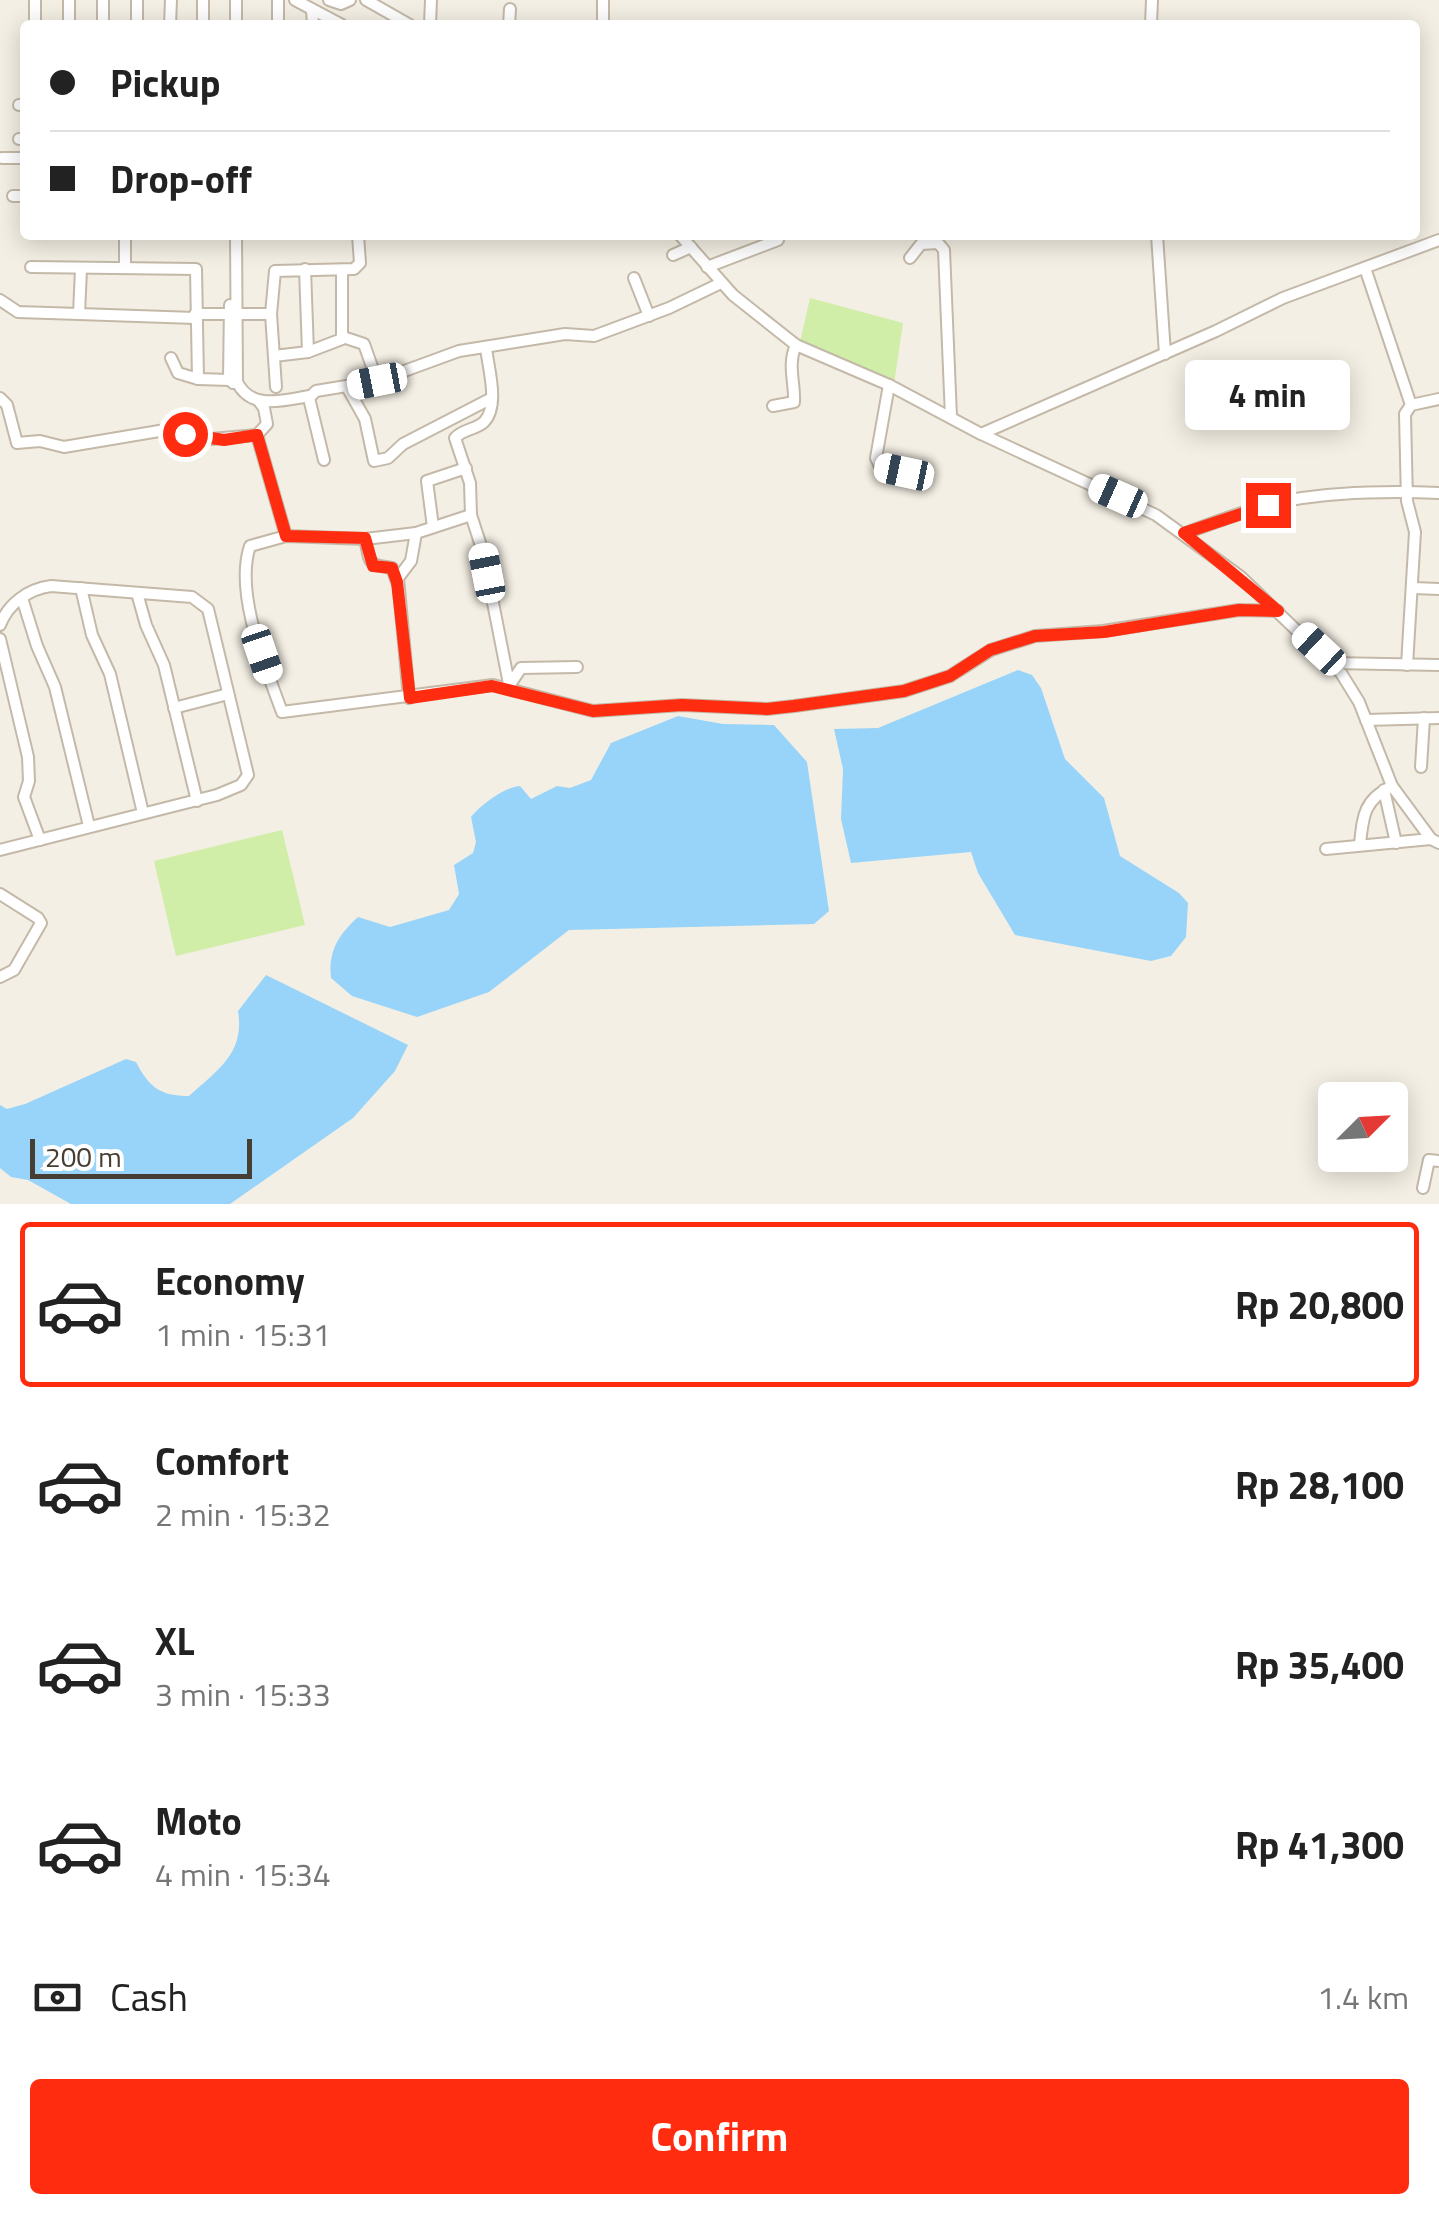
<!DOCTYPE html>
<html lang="en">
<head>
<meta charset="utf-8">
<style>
  body { margin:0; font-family:"Titillium Web",sans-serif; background:#f6f6f6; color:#222; height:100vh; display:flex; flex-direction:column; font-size:38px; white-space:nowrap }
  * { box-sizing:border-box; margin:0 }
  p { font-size:32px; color:#767676 }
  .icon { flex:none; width:55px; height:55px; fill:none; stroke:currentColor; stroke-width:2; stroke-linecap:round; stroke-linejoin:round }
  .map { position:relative; height:1204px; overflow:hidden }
  .sheet { display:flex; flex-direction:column; background:#fff; flex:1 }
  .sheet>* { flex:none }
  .hud { position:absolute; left:20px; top:20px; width:1400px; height:220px; border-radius:10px; box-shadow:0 5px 25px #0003; display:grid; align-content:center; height:220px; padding:0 30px; background:#fff }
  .needle { width:65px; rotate:66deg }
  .controls { position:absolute; left:1318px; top:1082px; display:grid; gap:20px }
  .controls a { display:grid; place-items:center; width:90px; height:90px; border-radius:10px; background:#fff; box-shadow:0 5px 25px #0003; font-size:50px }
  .scale { position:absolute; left:30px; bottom:25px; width:222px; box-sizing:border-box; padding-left:10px; border:5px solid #473e33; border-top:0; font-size:28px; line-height:35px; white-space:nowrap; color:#473e33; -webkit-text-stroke:8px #fff; paint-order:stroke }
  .end { position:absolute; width:45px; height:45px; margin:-22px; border:12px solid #ff2c10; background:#fff; box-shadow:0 0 0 5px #fff }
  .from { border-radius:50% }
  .bubble { position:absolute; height:70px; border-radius:10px; background:#fff; box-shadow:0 5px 25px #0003; font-size:32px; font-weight:700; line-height:70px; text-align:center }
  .car { position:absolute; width:30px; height:60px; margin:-30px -15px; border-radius:12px; box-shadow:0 0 8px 2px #0007; background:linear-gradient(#fff 24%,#345 0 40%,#fff 0 76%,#345 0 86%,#fff 0) }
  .hud b { display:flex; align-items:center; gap:35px; height:95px; font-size:38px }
  .hud b+b { border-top:2px solid #e0e0e0 }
  .hud i { width:25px; height:25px; background:#222 }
  ul { padding:18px 0 0; list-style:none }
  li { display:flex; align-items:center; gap:30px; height:165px; margin:0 20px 15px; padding:0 10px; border:5px solid transparent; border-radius:10px }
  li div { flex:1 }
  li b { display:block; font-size:38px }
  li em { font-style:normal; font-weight:700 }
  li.selected { border-color:#ff2c10 }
  li>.icon { width:90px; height:90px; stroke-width:1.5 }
  .pay { display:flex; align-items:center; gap:25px; height:110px; padding:0 30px; font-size:38px }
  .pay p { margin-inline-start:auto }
  .cta { display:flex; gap:20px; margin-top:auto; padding:20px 30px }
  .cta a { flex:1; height:115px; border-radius:10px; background:#ff2c10; color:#fff; font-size:40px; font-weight:700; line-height:115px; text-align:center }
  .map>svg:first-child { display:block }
  .green { fill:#d0eea7 }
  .water { fill:#98d4f9 }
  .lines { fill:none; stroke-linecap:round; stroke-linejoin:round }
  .minor-casing { stroke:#c4b9a8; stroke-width:14 }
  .minor { stroke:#fff; stroke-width:10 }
  .route { stroke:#ff2c10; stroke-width:12 }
</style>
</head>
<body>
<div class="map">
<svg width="1439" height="1204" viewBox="0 0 1439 1204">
  <rect width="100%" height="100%" fill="#f4efe4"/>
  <g class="green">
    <polygon points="810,298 903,323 894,384 799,347"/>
    <polygon points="282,830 305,925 176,956 154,861"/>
  </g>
  <g class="water">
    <polygon points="1018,670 1032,675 1041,688 1065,759 1104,798 1120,856 1179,893 1188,903 1186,937 1171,956 1151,961 1015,935 978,873 971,852 851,863 841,819 843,769 834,729 878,728"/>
    <path d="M678 716 723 724 774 725 807 762 829 911 814 924 569 930 489 992 417 1017 352 996 331 978C328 952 338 935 358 917L390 927 449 910 459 894 454 865 473 853 476 842 471 817C481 805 504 787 520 786L531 799 557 786 570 788 591 780 611 743Z"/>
    <path d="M266 975 408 1045 395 1071 353 1118 230 1204H71L28 1180 11 1177 0 1168V1105L7 1109 25 1104 126 1059 136 1062C149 1087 160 1096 189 1096 218 1070 245 1053 238 1011Z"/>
  </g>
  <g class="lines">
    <defs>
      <g id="minor">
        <polyline points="35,0 35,25"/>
        <polyline points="69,0 69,25"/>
        <polyline points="137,0 137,25"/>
        <polyline points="278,0 278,25"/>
        <polyline points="295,0 342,25"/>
        <polyline points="329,0 341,4 350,0"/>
        <polyline points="366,0 410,25"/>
        <polyline points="312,10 313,25"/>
        <polyline points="103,25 103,0"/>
        <polyline points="170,25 171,0"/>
        <polyline points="203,25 203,0"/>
        <polyline points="236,25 236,0"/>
        <polyline points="430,25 431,0"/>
        <polyline points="509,25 510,9"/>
        <polyline points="603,25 603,0"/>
        <polyline points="1151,25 1152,0"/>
        <polyline points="19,105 25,105"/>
        <polyline points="19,139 25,139"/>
        <polyline points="2,158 25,158"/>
        <polyline points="13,196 25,196"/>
        <polyline points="125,235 125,268"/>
        <polyline points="680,235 733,295 796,345 889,385 981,434 1156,515 1241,577 1341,673 1359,702 1392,786 1431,839 1439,843"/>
        <polyline points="1157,235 1165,354"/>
        <polyline points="673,255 691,247"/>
        <polyline points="910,258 921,244 938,243 944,250 951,417"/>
        <polyline points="31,267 196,269 198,379 178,373 171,358"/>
        <polyline points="707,267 778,240"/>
        <polyline points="1365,268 1411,405"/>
        <polyline points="81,269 79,314 195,318"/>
        <polyline points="305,269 308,352"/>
        <polyline points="634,278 649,316"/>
        <polyline points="0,300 18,312 79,314"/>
        <polyline points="230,305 229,378 233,383"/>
        <polyline points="195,314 271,314"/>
        <polyline points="343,337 364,344 377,381"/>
        <path d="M486 348C488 367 500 406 484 422 475 430 463 429 455 438L470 483 471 515 483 552 510 689"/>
        <polyline points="274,356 308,352 342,339 342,271"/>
        <polyline points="198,379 230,380"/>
        <path d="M237 382C251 411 284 400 310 396"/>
        <polyline points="233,383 237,382 236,235"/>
        <polyline points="889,385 876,458 881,468 904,472"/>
        <polyline points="276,387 271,314 275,271 354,269 360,263 358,235"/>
        <polyline points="347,387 365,419 374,461 388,458 403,444 492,398"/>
        <polyline points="0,398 7,405 17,443 40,441 64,447 171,429 211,439 257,435 267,424 264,408 258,400"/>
        <path d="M773 406 794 402C795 382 787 365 796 345"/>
        <polyline points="981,434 1216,331 1283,298 1439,240"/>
        <polyline points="257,435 286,536"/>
        <polyline points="324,460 309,398 316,391 377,381 459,351 565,334 594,336 669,308 721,283"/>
        <polyline points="433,527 427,481 466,468"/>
        <path d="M1185 533C1219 521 1254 507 1290 500 1338 492 1391 491 1439 493"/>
        <polyline points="365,539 416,533"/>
        <path d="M397 582 392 568C366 564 371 564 365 539L286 536 250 546C234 593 266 668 282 712L493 685 593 711 682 705 767 709 794 706 904 691 950 676 991 650 1035 636 1103 631 1239 610 1278 611"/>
        <polyline points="81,588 92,635 110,674 143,813"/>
        <polyline points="1413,588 1439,589"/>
        <polyline points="137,593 146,625 164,665 197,801"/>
        <polyline points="22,598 37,646 55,687 89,826"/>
        <path d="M0 625C8 604 28 589 51 586L192 597 208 609 248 775 241 785 217 795 0 850"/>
        <polyline points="0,639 28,757 29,781 24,797 40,840"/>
        <polyline points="1331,663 1439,665"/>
        <polyline points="1407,665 1415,532 1407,501 1405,414 1411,405 1439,399"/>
        <polyline points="509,686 521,668 577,667"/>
        <polyline points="409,698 398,578 411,561 416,533 471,515"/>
        <polyline points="174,708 228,694"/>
        <polyline points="1366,720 1439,718"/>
        <polyline points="1421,767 1424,718"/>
        <polyline points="1384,790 1396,843"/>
        <path d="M1360 844C1363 815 1364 800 1392 786"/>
        <polyline points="1326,849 1431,839"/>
        <polyline points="0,894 38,918 41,923 14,970 0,977"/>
        <polyline points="1423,1188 1429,1160 1439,1161"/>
      </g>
    </defs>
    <use href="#minor" class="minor-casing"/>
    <use href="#minor" class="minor"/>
  </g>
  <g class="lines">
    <polyline class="route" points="185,434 224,440 257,435 286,536 365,538 373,566 392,568 397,582 410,698 492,686 593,711 682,705 767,709 794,706 904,691 950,676 990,650 1035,636 1104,632 1239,610 1278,611 1184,533 1268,505"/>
  </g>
</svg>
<div class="controls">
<a><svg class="needle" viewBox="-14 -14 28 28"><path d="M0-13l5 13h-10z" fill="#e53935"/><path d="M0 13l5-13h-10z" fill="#767676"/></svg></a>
</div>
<div class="scale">200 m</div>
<i class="end from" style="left:185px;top:434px"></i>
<i class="end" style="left:1268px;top:505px"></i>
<div class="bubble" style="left:1185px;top:360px;width:165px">4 min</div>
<i class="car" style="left:377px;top:381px;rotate:259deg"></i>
<i class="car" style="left:904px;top:472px;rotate:282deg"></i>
<i class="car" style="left:1118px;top:496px;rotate:294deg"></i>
<i class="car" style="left:487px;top:573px;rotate:349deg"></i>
<i class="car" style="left:1319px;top:649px;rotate:313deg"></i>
<i class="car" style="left:262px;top:654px;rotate:161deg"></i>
<div class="hud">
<b><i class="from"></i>Pickup</b>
<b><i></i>Drop-off</b>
</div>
</div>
<section class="sheet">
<ul>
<li class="selected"><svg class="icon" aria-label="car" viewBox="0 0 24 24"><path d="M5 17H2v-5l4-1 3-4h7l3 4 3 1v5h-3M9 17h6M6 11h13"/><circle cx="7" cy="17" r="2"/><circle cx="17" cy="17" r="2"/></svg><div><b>Economy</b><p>1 min · 15:31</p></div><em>Rp 20,800</em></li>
<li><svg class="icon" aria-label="car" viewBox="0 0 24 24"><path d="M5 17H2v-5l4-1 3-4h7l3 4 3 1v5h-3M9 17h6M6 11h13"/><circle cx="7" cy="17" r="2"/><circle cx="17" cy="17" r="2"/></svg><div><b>Comfort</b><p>2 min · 15:32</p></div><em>Rp 28,100</em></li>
<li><svg class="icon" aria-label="car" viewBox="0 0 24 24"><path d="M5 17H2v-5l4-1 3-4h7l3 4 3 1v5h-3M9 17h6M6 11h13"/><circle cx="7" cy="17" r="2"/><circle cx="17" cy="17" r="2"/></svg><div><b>XL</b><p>3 min · 15:33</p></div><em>Rp 35,400</em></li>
<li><svg class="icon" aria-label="car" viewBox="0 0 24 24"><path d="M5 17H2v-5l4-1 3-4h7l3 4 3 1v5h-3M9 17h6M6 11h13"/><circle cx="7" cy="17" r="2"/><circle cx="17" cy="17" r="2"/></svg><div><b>Moto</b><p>4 min · 15:34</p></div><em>Rp 41,300</em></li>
</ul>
<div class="pay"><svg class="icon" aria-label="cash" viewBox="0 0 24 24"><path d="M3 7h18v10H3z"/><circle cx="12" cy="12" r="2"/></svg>Cash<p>1.4 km</p></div>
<div class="cta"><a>Confirm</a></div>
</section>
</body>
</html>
